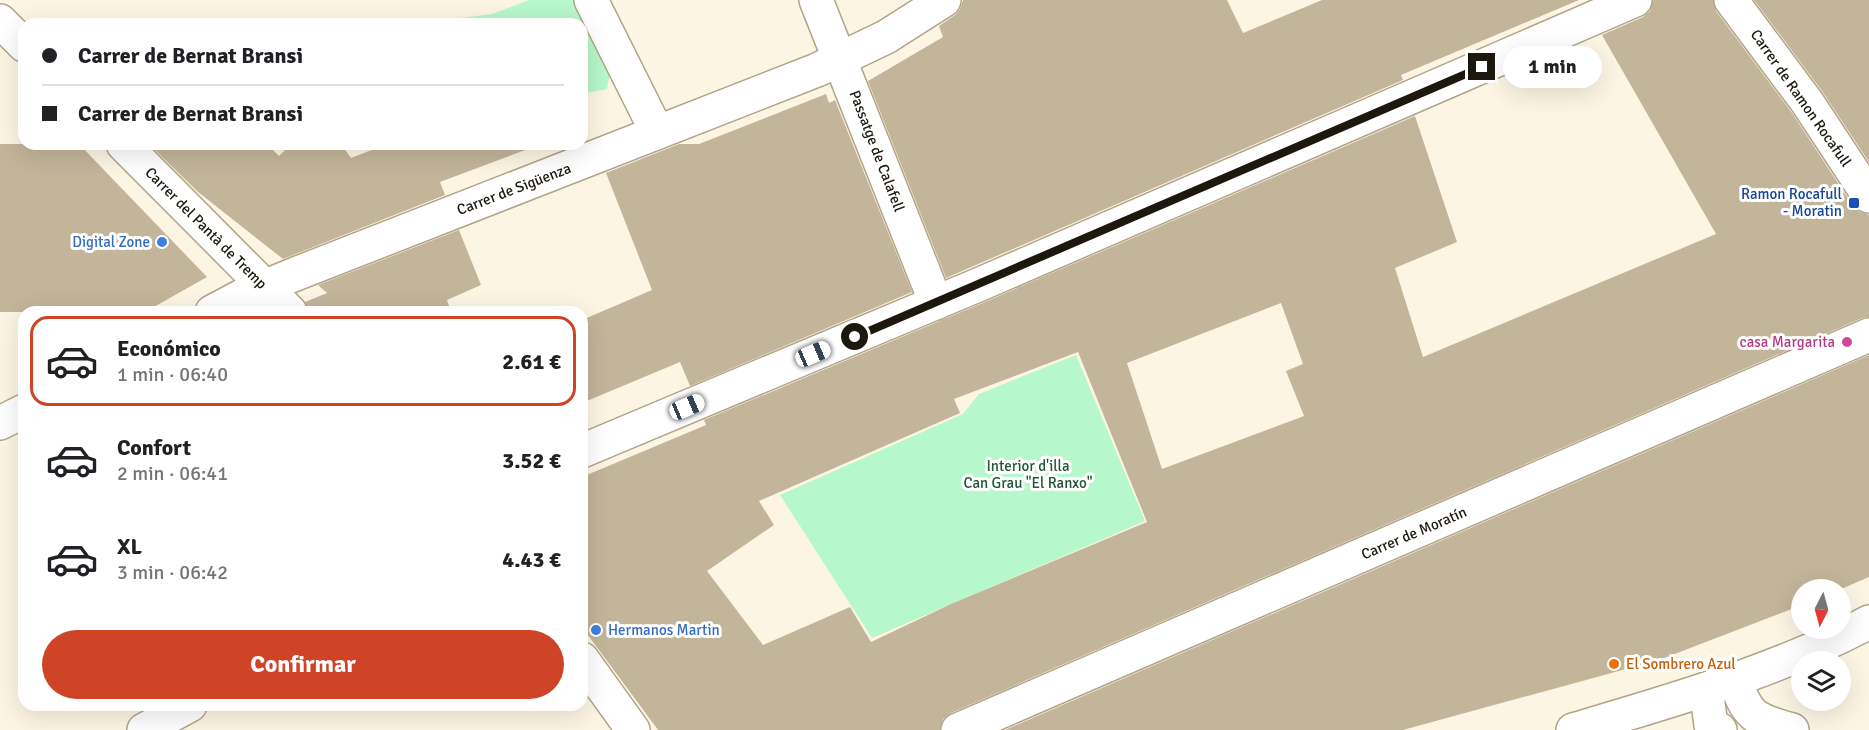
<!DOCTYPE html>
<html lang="es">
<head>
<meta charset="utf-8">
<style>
  body { margin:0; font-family:Signika,sans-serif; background:#f2f2f2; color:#202124; height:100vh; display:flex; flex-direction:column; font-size:22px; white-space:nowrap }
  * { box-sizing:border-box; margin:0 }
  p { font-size:20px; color:#757577 }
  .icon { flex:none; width:33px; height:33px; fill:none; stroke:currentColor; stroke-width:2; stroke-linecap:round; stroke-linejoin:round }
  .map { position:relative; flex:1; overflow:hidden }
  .side { position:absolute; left:18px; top:306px; width:570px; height:405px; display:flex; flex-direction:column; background:#fff; border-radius:18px; box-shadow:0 6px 24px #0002 }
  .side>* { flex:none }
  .guide { position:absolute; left:18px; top:18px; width:570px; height:132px; border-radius:18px; box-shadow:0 6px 24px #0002; display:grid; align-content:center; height:132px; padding:0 24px; background:#fff }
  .needle { width:39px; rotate:186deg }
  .tools { position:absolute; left:1791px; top:579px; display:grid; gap:12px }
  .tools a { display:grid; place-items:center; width:60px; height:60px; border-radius:50%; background:#fff; box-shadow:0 6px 24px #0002; font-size:30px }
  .end { position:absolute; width:27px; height:27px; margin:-14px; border:8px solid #1d180e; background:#fff; box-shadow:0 0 0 3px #fff }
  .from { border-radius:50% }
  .bubble { position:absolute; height:42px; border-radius:21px; background:#fff; box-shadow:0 6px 24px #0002; font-size:20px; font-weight:700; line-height:42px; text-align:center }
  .car { position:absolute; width:18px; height:36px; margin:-18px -9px; border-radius:8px; box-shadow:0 0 4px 2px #0007; background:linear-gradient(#fff 24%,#345 0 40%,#fff 0 76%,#345 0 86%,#fff 0) }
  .guide b { display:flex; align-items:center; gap:21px; height:57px; font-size:22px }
  .guide b+b { border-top:2px solid #e0e0e0 }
  .guide i { width:15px; height:15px; background:#202124 }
  ul { padding:10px 0 0; list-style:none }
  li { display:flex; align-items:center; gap:18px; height:90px; margin:0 12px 9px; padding:0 12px; border:3px solid transparent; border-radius:18px }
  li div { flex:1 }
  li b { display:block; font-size:22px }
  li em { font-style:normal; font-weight:700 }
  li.active { border-color:#cf4426 }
  li>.icon { width:54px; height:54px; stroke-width:1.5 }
  .action { display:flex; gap:12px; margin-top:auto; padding:12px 24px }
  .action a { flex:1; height:69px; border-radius:36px; background:#cf4426; color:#fff; font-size:24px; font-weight:700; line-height:69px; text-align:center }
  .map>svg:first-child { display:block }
  .green { fill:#b6f7cb }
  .building { fill:#c3b59a; fill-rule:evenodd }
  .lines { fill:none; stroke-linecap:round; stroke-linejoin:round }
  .street-casing { stroke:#b1a489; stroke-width:36 }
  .secondary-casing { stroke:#b1a489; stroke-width:36 }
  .street { stroke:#fff; stroke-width:33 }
  .secondary { stroke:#fff; stroke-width:33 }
  .route { stroke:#1d180e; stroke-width:8 }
  .transit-dot { fill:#1a4fb4; stroke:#fff; stroke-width:2 }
  .shop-dot { fill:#3f7fe0; stroke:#fff; stroke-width:2 }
  .hotel-dot { fill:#d1479c; stroke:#fff; stroke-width:2 }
  .food-dot { fill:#e8710a; stroke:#fff; stroke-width:2 }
  .labels { text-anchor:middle; stroke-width:6; stroke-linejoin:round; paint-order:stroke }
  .street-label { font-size:15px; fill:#1d180e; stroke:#fff }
  .transit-label { font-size:15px; fill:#164399; stroke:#fff; text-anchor:end }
  .shop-label { font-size:15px; fill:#366cbe; stroke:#fff; text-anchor:end }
  .hotel-label { font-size:15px; fill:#b23c85; stroke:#fff; text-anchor:end }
  .park-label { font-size:15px; fill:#1f5636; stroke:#fff }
  .food-label { font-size:15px; fill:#c56008; stroke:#fff; text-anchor:start }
</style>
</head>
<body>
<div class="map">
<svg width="1869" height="730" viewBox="0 0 1869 730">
  <rect width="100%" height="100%" fill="#fdf5e4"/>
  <g class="green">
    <polygon points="529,0 574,0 610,73 607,89 582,94 582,24 414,24 492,14"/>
    <polygon points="1076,355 1145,521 872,638 780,495 963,414 979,394"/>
  </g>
  <g class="building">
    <polygon points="963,0 1227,0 1243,33 1322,0 1579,0 1401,75 1403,80 946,278 868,81 943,37 939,26 955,15 960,9"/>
    <path d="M1653 0H1713L1716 11 1792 113 1853 206 1860 212 1869 215V317L1862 318 951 713 943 719 940 730H658L582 627V477L706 425 704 420 985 302 1415 116 1457 242 1395 268 1423 357 1716 234 1602 35 1643 17 1650 11ZM1281 303 1303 364 1286 371 1304 416 1162 469 1127 363ZM1078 352 1147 522 951 604 871 642 850 607 763 645 707 571 774 525 759 501 960 413 954 399Z"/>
    <polygon points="1754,0 1869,0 1869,162 1822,91"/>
    <polygon points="826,94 829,103 835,100 912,292 690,386 680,362 582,403 582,320 652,290 606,173 679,144 699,144"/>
    <polygon points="0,144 79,144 207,277 145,312 0,312"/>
    <polygon points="149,144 267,144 279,156 291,144 341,144 351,158 387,144 532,144 533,147 440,182 445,195 283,259 198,192"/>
    <polygon points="459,230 481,285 447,300 451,312 308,312 305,302 327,293 318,285"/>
    <polygon points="1869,355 1869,577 1839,590 1802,590 1802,605 1659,660 1403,730 1005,730"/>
  </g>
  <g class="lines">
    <defs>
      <g id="street">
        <polyline points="591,0 657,132"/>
        <polyline points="816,0 936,303"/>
        <polyline points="1731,0 1807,102 1869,196"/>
        <polyline points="0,21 24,45"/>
        <polyline points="123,144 290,312"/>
        <polyline points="212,312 242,296 298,273 817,70 886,37 944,0"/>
        <polyline points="0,423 24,411"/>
        <polyline points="582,451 978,285 1635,0"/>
        <polyline points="582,659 633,730"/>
        <path d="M1735 678C1746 716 1755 720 1792 730"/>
        <polyline points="1706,689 1711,725 1720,730"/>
        <path d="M1577 729C1675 699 1778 671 1869 622"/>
        <polyline points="144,730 190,705"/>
        <polyline points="958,730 1869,335"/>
      </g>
      <polyline id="secondary" points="1573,730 1577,729"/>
    </defs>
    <use href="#street" class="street-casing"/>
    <use href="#secondary" class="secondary-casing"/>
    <use href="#street" class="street"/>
    <use href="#secondary" class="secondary"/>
  </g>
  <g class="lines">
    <polyline class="route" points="855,337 1482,67"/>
  </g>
  <rect class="transit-dot" x="1848" y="197" width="12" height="12" rx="3"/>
  <g class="shop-dot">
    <circle cx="162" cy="242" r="6"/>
    <circle cx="596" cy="630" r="6"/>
  </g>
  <circle class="hotel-dot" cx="1847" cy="342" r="6"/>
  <circle class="food-dot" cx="1614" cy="664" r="6"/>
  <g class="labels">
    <g class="street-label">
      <text transform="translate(1801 98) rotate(55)" y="5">Carrer de Ramon Rocafull</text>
      <text transform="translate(877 151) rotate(69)" y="5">Passatge de Calafell</text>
      <text transform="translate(514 189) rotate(-21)" y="5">Carrer de Sigüenza</text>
      <text transform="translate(206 228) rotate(45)" y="5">Carrer del Pantà de Tremp</text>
      <text transform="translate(1414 533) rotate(-23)" y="5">Carrer de Moratín</text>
    </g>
    <g class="transit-label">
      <text x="1842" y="199">Ramon Rocafull<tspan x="1842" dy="17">- Moratin</tspan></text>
    </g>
    <g class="shop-label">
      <text x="150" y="247">Digital Zone</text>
      <text x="608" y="635" text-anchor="start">Hermanos Martin</text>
    </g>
    <g class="hotel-label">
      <text x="1835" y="347">casa Margarita</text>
    </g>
    <g class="park-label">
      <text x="1028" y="471">Interior d'illa<tspan x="1028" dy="17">Can Grau "El Ranxo"</tspan></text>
    </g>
    <g class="food-label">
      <text x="1626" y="669">El Sombrero Azul</text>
    </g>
  </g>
</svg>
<div class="tools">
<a><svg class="needle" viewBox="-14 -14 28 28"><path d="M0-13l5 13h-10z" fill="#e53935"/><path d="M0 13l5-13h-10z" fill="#757577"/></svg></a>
<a><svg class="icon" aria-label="layers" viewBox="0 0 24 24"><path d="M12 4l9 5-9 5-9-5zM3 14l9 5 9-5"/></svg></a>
</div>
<i class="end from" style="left:855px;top:337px"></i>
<i class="end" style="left:1482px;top:67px"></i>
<div class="bubble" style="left:1503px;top:46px;width:99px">1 min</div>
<i class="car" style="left:813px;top:354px;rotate:67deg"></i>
<i class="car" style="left:687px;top:407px;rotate:67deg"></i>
<div class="guide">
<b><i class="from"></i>Carrer de Bernat Bransi</b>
<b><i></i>Carrer de Bernat Bransi</b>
</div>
<section class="side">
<ul>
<li class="active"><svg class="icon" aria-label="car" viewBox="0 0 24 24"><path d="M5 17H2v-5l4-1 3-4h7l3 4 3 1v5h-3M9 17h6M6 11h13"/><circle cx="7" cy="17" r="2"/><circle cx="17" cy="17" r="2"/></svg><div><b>Económico</b><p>1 min · 06:40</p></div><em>2.61 €</em></li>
<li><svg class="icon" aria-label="car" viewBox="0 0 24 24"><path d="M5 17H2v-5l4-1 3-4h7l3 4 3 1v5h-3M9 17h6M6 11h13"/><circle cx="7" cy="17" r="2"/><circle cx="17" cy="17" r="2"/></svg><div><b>Confort</b><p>2 min · 06:41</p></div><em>3.52 €</em></li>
<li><svg class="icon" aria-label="car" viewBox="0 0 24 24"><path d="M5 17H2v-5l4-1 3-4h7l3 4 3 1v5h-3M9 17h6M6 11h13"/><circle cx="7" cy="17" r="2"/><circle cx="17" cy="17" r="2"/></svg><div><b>XL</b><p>3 min · 06:42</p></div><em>4.43 €</em></li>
</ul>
<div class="action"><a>Confirmar</a></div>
</section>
</div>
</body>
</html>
